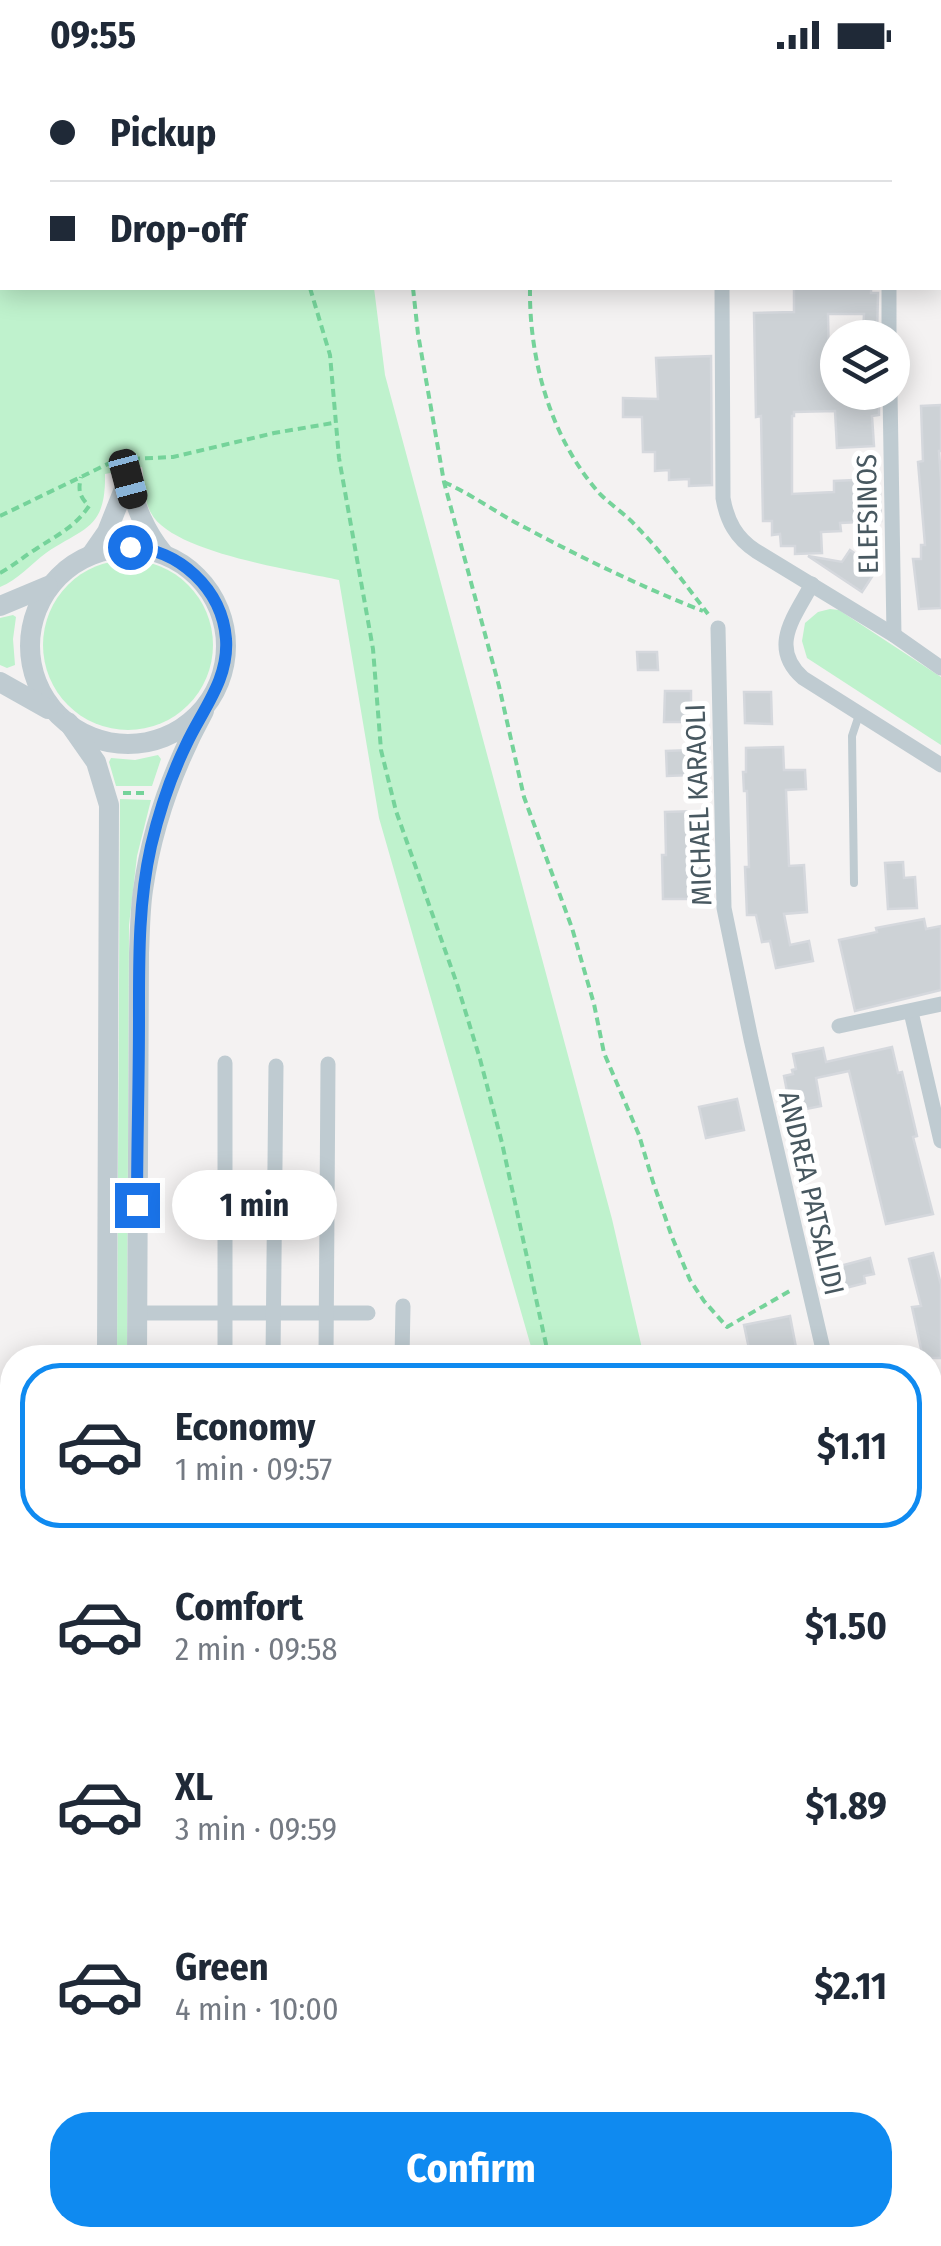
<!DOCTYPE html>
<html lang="en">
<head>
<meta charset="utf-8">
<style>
  body { margin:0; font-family:"Fira Sans Condensed",sans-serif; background:#f6f6f7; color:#1f2937; height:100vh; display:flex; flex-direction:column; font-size:38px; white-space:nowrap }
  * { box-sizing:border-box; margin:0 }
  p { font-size:32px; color:#747a83 }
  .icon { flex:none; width:55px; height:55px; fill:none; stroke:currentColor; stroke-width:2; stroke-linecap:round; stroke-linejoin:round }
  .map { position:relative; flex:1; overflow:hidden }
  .side { position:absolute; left:0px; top:1275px; width:942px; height:902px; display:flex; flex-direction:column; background:#fff; border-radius:40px 40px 0 0; box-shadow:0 5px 25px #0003 }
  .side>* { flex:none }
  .banner { position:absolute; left:0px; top:0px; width:942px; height:220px; box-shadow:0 5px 25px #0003; display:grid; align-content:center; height:220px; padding:0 50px; background:#fff }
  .fabs { position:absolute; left:820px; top:250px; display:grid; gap:20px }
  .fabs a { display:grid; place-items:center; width:90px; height:90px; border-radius:50%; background:#fff; box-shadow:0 5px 25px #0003; font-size:50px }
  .end { position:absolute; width:45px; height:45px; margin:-22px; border:12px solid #1a73e8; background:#fff; box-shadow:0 0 0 5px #fff }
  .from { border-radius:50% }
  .bubble { position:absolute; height:70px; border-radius:35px; background:#fff; box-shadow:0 5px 25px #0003; font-size:32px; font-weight:700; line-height:70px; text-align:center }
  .car { position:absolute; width:30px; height:60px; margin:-30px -15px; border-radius:12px; box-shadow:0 0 8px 2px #0007; background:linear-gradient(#222 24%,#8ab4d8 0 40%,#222 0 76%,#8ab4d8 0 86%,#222 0) }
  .banner b { display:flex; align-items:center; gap:35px; height:95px; font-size:38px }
  .banner b+b { border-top:2px solid #e0e1e3 }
  .banner i { width:25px; height:25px; background:#1f2937 }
  ul { padding:18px 0 0; list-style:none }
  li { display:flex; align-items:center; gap:30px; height:165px; margin:0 20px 15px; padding:0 30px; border:5px solid transparent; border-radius:40px }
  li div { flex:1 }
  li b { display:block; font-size:38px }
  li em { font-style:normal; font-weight:700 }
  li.current { border-color:#0f8af0 }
  li>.icon { width:90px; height:90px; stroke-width:1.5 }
  .button { display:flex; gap:20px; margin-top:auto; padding:20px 50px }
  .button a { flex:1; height:115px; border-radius:40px; background:#0f8af0; color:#fff; font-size:40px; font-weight:700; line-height:115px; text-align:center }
  .status { display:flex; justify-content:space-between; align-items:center; height:70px; padding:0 50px; background:#fff; direction:ltr }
  .status svg { height:28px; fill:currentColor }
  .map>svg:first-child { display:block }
  .green { fill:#bff2cd }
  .building { fill:#cdd2d6; stroke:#d5d8dd; stroke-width:2.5 }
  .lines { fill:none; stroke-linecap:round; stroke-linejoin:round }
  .path { stroke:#75d39a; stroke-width:4; stroke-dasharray:8 5; stroke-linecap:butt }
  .service { stroke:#bfcbd1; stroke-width:8 }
  .minor { stroke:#bfcbd1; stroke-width:15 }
  .tertiary { stroke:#bfcbd1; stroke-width:20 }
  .route { stroke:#1a73e8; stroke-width:12 }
  .labels { text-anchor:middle; stroke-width:10; stroke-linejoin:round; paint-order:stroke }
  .street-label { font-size:28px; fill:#485860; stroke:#fff }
</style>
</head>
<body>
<div class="status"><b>09:55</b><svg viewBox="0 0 49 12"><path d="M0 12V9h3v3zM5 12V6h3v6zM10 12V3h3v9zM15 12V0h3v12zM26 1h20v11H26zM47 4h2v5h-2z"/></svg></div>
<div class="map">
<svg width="941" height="2176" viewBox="0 0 941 2176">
  <rect width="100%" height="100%" fill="#f4f2f2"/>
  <g class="green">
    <path d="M0 0H346V2H2V218H374L385 305 612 1149 644 1287H534L379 748 339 510C295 500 172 483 151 443 143 429 145 412 142 397L105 404C106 460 84 457 46 483 31 494 18 510 0 517Z"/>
    <circle cx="128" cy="575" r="85"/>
    <polygon points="830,539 839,540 941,607 941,675 807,588 802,571 805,553 818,542"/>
    <polygon points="13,545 16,547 13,569 15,595 7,598 0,595 0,548"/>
    <polygon points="158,685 161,689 152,716 116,716 109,692 111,688 135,690"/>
    <polygon points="120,729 151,730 137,786 129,855 127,1287 117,1288"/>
  </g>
  <g class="building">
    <polygon points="794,218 871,218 871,223 878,223 877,266 863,265 864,244 828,244 829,296 838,296 838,322 879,322 879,345 872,346 874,376 837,378 835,341 794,342 794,346 792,346 792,424 834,422 834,411 875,409 875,423 880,423 881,451 840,453 841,461 821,462 822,483 795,484 795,476 781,476 780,464 772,465 772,451 763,451 761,346 756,347 754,243 794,242"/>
    <polygon points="711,286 712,415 689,416 689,409 669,410 669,400 655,401 655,382 643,382 642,347 623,347 623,328 658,329 656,288"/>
    <polygon points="941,335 941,381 939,381 941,410 941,538 919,539 913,489 921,489 921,475 925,475 918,392 923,391 921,336"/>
    <polygon points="850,480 877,499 862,522 808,486 842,492"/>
    <polygon points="637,582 657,582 658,600 638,600"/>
    <polygon points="665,621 691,621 691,652 664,652"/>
    <polygon points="744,622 771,622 772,654 745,653"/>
    <polygon points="783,677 784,700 805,700 806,719 786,720 789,796 804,795 807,842 784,844 790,875 809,871 813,891 776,898 770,871 762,872 756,845 747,845 745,797 749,797 747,721 744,721 743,702 746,702 746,678"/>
    <polygon points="691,680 692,705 667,706 666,681"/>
    <polygon points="698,741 700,829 663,829 662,785 666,785 665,742"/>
    <polygon points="903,792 904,808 915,807 917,838 888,839 885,793"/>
    <polygon points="924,849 926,859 941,856 941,920 855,941 839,870 877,862 876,858"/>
    <polygon points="892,977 898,1003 902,1002 917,1066 913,1067 933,1144 886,1154 849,1001 816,1008 821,1036 791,1042 784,1006 793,1004 792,1000 796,999 793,984 823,978 826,992"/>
    <polygon points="737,1029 744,1060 706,1068 699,1037"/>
    <polygon points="933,1183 941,1215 941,1288 923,1288 912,1237 921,1236 909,1189"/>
    <polygon points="870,1188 874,1204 864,1206 865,1213 834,1221 829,1199"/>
    <polygon points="790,1246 798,1288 751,1288 744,1255"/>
  </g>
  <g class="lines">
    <g class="path">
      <polyline points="209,0 211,2"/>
      <polyline points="218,0 218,2"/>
      <polyline points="377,0 377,2"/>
      <polyline points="549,2 550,0"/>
      <polyline points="310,218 330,285 339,388 373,579 381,680 396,741 457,914 480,989 502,1073 549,1288"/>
      <polyline points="413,218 418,264 444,412 499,616 524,727 572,858 594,934 604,983 639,1065 653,1112 672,1167 690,1210 704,1231 727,1257 793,1219"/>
      <path d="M530 218C529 290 551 369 600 424 611 435 625 444 635 455 662 482 685 514 708 544"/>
      <polyline points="132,389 173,387 274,363 333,353"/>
      <path d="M444 412C473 425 498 444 526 458 584 489 642 517 703 541"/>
      <polyline points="0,446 116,390 122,389"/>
      <path d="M0 503C13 496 23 487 36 479 57 465 74 458 89 436 79 426 78 420 81 407"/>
      <polyline points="123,723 148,723"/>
      <polyline points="568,2165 570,2176"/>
      <polyline points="815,2165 817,2176"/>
    </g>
    <g class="service">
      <polyline points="854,813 852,666 859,645"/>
      <polyline points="930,1465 941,1463"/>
      <polyline points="930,1648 941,1646"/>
      <polyline points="922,2176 924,2173 941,2166"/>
    </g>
    <g class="minor">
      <polyline points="720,0 720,2"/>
      <polyline points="889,2 889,0"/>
      <polyline points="940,172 941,172"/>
      <path d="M722 218 723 428C727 451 736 468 756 481L894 565 941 598"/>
      <polyline points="889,218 889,268"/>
      <polyline points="890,322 894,565"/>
      <path d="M812 514C795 546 768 577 803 608L941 695"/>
      <polyline points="718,558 724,838 751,969 825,1288"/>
      <polyline points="911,942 941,1071"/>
      <polyline points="839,956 941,934"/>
      <polyline points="137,1243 368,1243"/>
      <polyline points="225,1288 225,993"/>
      <polyline points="273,1288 276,996"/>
      <polyline points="326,1288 328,994"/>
      <polyline points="402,1288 403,1236"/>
      <polyline points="452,2165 454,2176"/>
    </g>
    <g class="tertiary">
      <path d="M129 411C136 438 145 461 163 483"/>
      <circle cx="128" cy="576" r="98"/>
      <polyline points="91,485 107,462 128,409"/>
      <polyline points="0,536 48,516"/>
      <polyline points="0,612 48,639"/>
      <polyline points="68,652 96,692 109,735 107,1288"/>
      <path d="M137 1288 139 883C140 862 140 840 143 820 152 757 174 696 204 641"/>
      <polyline points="103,2165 103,2176"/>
      <polyline points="134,2176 134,2165"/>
    </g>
  </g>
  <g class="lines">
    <path class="route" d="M130 477C179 479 222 519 226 569 229 610 202 640 186 675 171 706 159 742 151 776 138 834 139 892 139 951 139 1013 137 1074 137 1135"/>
  </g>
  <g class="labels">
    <g class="street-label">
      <text transform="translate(867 444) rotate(-91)" y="10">ELEFSINOS</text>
      <text transform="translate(698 735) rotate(-92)" y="10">MICHAEL KARAOLI</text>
      <text transform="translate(812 1123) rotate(77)" y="10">ANDREA PATSALIDI</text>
    </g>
  </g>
</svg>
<div class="fabs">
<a><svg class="icon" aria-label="layers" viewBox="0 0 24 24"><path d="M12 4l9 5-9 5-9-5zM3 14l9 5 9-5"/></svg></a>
</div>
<i class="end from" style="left:130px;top:477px"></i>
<i class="end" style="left:137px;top:1135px"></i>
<div class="bubble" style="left:172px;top:1100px;width:165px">1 min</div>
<i class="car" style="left:128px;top:409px;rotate:165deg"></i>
<div class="banner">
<b><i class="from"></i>Pickup</b>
<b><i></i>Drop-off</b>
</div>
<section class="side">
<ul>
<li class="current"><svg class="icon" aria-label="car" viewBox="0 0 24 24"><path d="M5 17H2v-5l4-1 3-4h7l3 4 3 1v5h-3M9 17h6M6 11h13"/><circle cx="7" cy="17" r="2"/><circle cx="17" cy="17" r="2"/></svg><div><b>Economy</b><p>1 min · 09:57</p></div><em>$1.11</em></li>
<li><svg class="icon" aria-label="car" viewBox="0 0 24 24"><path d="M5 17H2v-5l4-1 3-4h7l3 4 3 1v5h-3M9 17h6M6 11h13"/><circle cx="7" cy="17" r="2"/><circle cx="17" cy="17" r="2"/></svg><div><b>Comfort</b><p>2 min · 09:58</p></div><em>$1.50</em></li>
<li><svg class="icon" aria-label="car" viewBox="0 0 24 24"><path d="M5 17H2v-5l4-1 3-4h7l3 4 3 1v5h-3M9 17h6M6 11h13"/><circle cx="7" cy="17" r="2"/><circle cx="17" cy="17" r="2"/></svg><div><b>XL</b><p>3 min · 09:59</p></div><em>$1.89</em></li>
<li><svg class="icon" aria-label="car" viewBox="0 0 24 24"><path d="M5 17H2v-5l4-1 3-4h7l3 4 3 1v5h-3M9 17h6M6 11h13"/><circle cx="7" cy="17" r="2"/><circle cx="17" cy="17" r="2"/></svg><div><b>Green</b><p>4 min · 10:00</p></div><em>$2.11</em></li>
</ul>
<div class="button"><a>Confirm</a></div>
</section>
</div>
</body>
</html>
